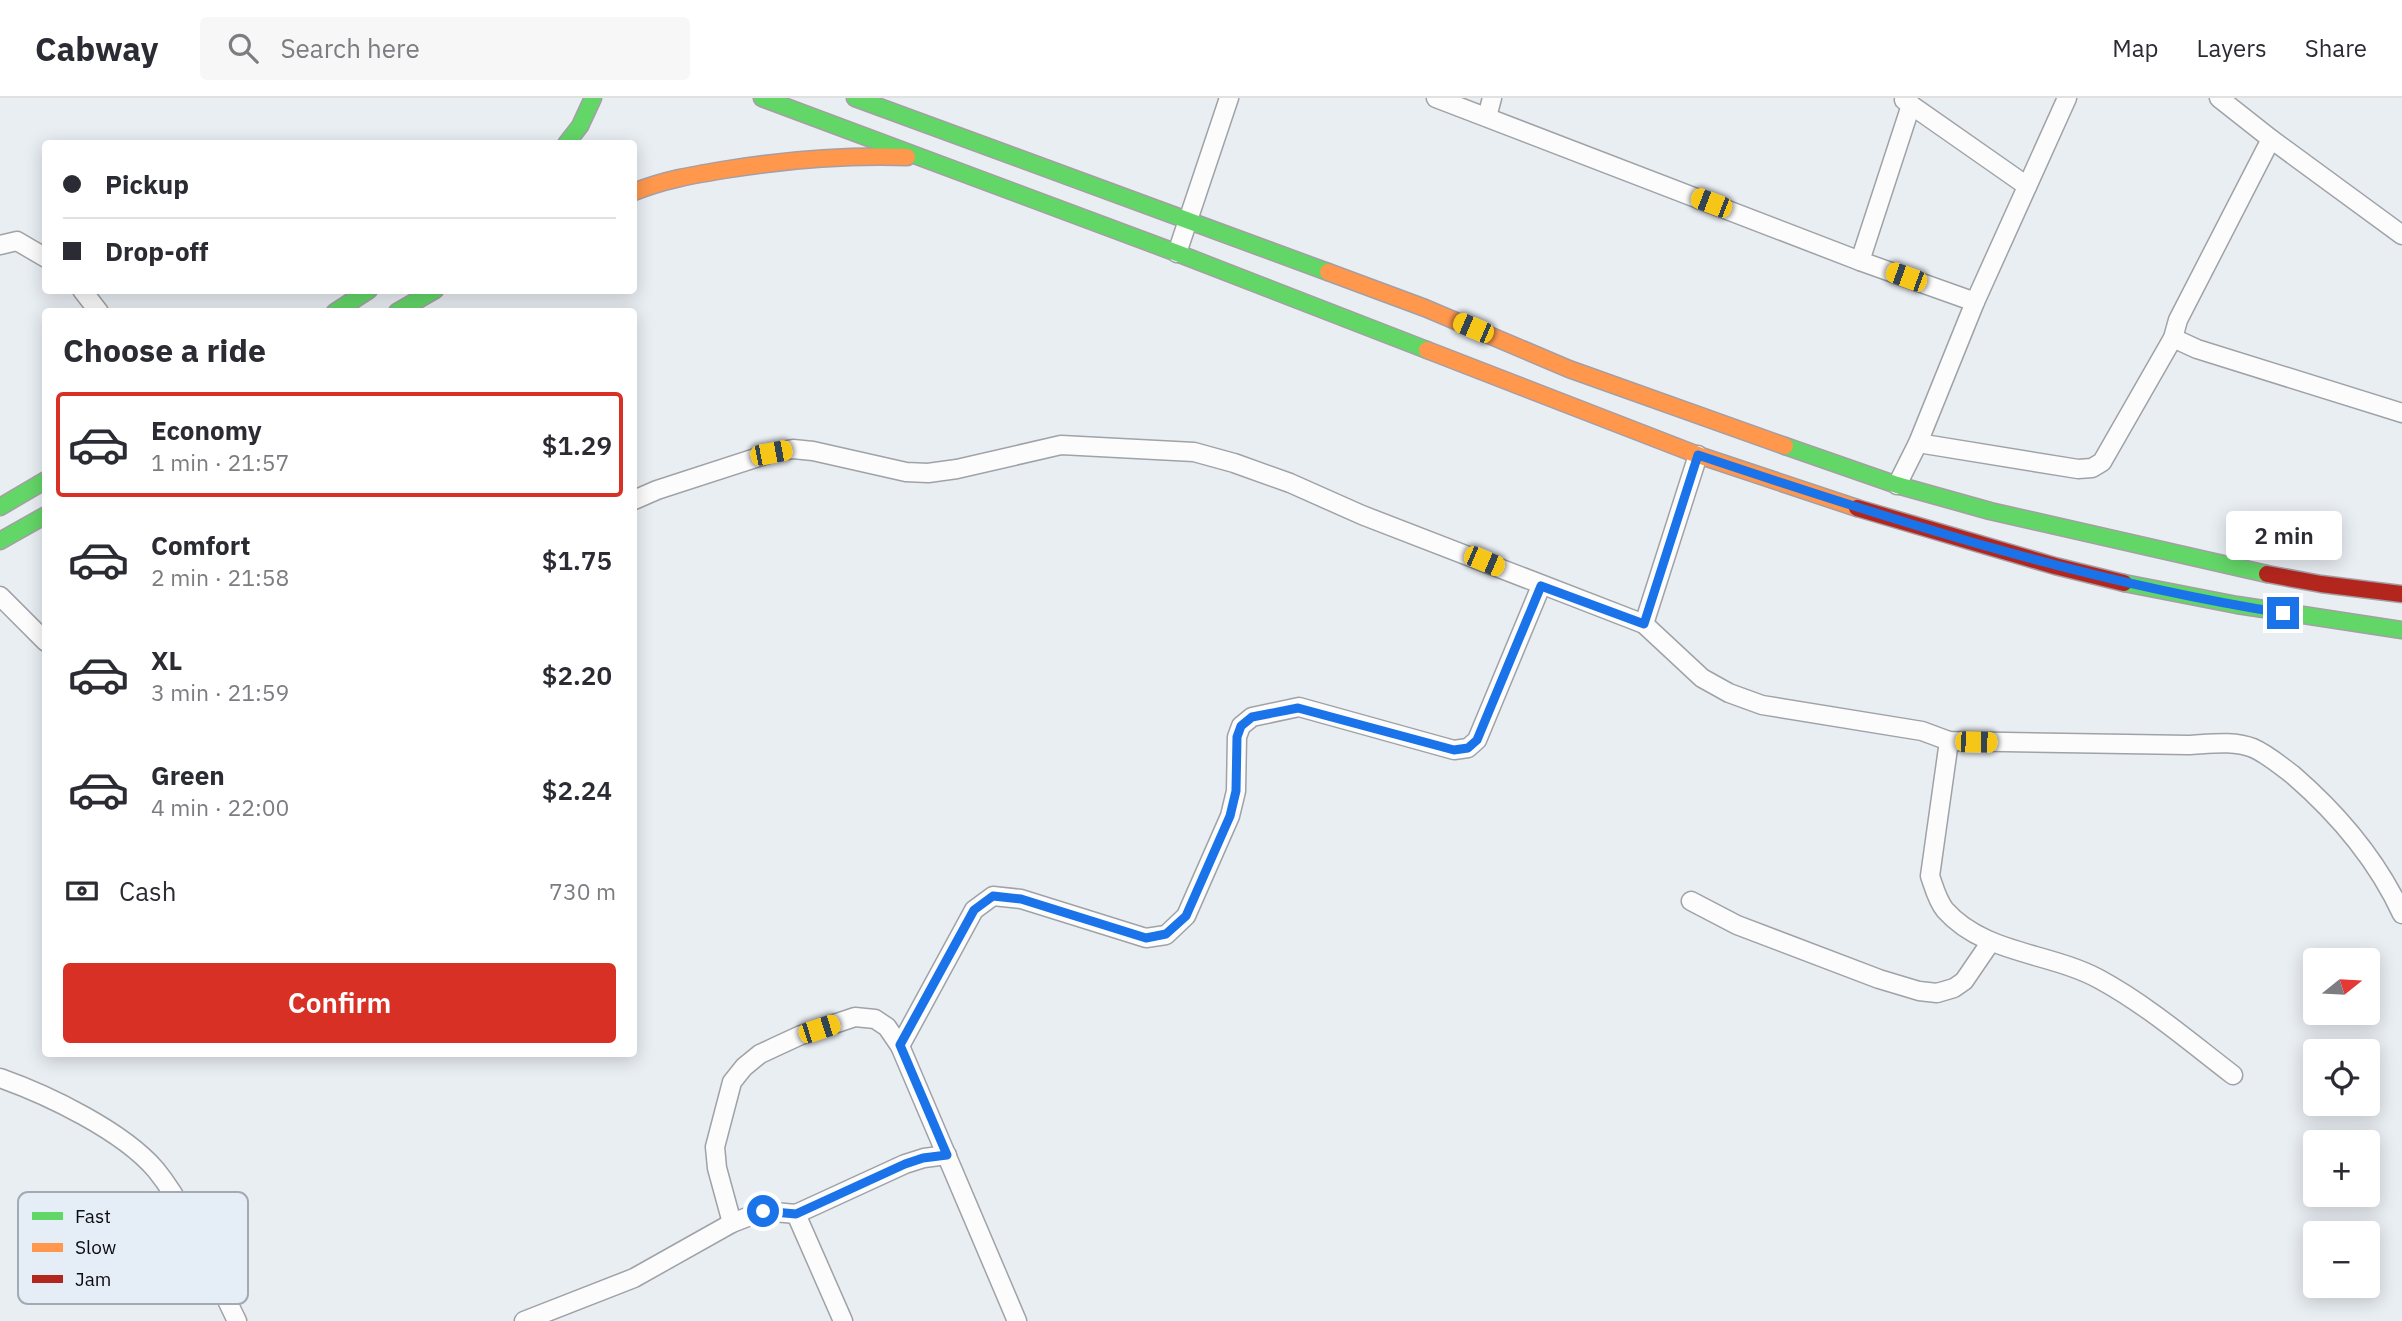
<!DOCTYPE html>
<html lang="en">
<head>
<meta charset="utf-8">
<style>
  body { margin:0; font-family:"IBM Plex Sans",sans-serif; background:#f7f7f7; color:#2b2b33; height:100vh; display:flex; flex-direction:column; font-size:26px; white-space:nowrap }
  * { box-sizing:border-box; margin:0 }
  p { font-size:23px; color:#7c7c81 }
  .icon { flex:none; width:38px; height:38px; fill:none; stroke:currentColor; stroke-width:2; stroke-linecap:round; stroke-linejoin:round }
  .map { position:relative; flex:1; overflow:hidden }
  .panel { position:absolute; left:42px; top:210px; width:595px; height:749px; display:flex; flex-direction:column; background:#fff; border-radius:7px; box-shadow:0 4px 18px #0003 }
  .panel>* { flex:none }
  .hud { position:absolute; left:42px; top:42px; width:595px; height:154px; border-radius:7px; box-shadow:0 4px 18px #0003; display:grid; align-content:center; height:154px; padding:0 21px; background:#fff }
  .needle { width:46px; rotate:72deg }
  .controls { position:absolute; left:2303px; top:850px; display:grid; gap:14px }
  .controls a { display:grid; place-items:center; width:77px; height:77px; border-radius:7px; background:#fff; box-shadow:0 4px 18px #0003; font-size:35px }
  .end { position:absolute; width:32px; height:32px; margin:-16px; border:9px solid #1a73e8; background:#fff; box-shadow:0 0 0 4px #fff }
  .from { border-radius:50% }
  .bubble { position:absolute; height:49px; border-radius:7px; background:#fff; box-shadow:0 4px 18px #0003; font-size:23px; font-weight:600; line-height:49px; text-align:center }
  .car { position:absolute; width:21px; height:42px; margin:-21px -10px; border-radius:9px; box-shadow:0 0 5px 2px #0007; background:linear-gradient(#f5c518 24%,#345 0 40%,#f5c518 0 76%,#345 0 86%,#f5c518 0) }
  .hud b { display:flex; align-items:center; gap:24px; height:66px; font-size:26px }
  .hud b+b { border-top:2px solid #e1e1e2 }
  .hud i { width:18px; height:18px; background:#2b2b33 }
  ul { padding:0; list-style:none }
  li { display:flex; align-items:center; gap:21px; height:105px; margin:0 14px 10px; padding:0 7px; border:4px solid transparent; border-radius:7px }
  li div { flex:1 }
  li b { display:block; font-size:26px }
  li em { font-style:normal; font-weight:600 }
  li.active { border-color:#d93025 }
  li>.icon { width:63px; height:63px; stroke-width:1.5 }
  h2 { padding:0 21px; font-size:32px; line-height:84px }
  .pay { display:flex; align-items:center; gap:18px; height:77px; padding:0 21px; font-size:26px }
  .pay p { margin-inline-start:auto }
  .primary-button { display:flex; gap:14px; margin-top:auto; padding:14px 21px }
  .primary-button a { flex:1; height:80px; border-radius:7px; background:#d93025; color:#fff; font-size:28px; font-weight:600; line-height:80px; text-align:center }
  header { display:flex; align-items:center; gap:42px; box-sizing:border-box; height:98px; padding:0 35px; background:#fff; border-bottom:2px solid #e1e1e2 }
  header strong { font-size:33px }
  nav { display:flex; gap:38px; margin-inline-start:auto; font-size:24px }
  .search { width:490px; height:63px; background:#f7f7f7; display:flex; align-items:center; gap:18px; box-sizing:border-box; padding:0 24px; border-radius:7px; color:#7c7c81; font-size:26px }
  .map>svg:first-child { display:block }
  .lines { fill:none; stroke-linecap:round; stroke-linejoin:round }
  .street-casing { stroke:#9fa2a6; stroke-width:21 }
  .fast-casing { stroke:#a59ea4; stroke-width:19 }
  .slow-casing { stroke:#a59ea4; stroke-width:19 }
  .jam-casing { stroke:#a59ea4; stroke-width:19 }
  .street { stroke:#fcfcfd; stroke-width:18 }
  .fast { stroke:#63d668; stroke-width:16 }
  .slow { stroke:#ff974d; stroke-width:16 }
  .jam { stroke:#b3261e; stroke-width:16 }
  .route { stroke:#1a73e8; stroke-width:9 }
  .key { fill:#e5edf7; stroke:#a3aab1; stroke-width:2 }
  .key-label { font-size:19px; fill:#0a0c0f }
</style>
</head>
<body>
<header>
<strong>Cabway</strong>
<div class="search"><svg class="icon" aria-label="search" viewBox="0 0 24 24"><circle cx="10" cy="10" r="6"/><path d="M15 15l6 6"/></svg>Search here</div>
<nav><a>Map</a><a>Layers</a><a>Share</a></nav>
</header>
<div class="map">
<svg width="2402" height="1223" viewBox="0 0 2402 1223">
  <rect width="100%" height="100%" fill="#e9eef3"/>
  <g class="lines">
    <defs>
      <g id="street">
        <polyline points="1436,0 1860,163 1975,204"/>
        <polyline points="2219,0 2271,41 2402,137"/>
        <polyline points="1904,2 2027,88"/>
        <polyline points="1487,19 1492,0"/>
        <polyline points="0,147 17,143 46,160"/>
        <polyline points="1177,155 1229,0"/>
        <polyline points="1860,163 1911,7"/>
        <polyline points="82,192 99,214"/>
        <polyline points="2173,240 2197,251 2402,315"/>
        <polyline points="1918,345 2078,371 2092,370 2102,364 2173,240 2178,222 2271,41"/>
        <polyline points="1897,387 1918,345 1975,204 2067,0"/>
        <path d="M634 402 657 392 771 355 793 351 813 353 906 374 928 375 957 371 1061 347 1194 354 1234 365 1290 385 1362 417 1644 526 1702 580 1729 595 1762 607 1922 633 1949 643 2188 647C2209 646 2234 642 2253 650 2267 656 2281 668 2293 677 2338 716 2377 762 2402 816"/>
        <polyline points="0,498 46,544"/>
        <polyline points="1644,526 1698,357"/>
        <path d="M1949 643 1930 778C1934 789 1937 802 1945 812 1984 856 2049 854 2099 881 2147 907 2190 944 2233 977"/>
        <polyline points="1691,803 1737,827 1879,881 1919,893 1937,895 1954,890 1964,883 1990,845"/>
        <polyline points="900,948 974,812 993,798 1021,801 1146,840 1166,837 1186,818 1230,718 1236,693 1237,639 1241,628 1252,619 1299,609 1454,652 1468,650 1477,642 1541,488"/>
        <path d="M0 980C48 997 123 1033 156 1072 188 1111 214 1177 237 1223"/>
        <polyline points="796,1116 843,1223"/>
        <polyline points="732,1125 717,1070 715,1049 732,984 744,969 760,956 775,949 801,937 855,919 875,921 887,929 900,948 1017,1223"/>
        <polyline points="524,1223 634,1180 732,1125 763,1113 796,1116 905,1066 924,1060 947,1057"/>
      </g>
      <g id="fast">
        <polyline points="762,0 1177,155 1427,252"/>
        <polyline points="855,0 1328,174"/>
        <polyline points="566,46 580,28 593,0"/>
        <polyline points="335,214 369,192"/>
        <polyline points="397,214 435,192"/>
        <polyline points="1785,348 1897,387 1990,413 2267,476"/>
        <polyline points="0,409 46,382"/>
        <polyline points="0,443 46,417"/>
        <polyline points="2124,485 2237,507 2402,532"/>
      </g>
      <g id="slow">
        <path d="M634 94C663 82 693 77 723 72 784 62 845 57 907 59"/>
        <polyline points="1328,174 1425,210 1569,271 1785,348"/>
        <polyline points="1427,252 1698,357 1857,410"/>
      </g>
      <g id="jam">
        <polyline points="1857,410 2055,468 2124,485"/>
        <polyline points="2267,476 2321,486 2402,496"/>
      </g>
    </defs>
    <use href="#street" class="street-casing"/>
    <use href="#fast" class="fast-casing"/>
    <use href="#slow" class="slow-casing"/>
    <use href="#jam" class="jam-casing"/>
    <use href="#street" class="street"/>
    <use href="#fast" class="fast"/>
    <use href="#slow" class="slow"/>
    <use href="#jam" class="jam"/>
  </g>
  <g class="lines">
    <path class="route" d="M763 1113 796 1116 905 1066 923 1060 947 1057 900 947 974 812 993 798 1021 801 1146 840 1166 836 1186 818 1230 718 1236 693 1237 639 1241 628 1252 619 1298 610 1454 652 1468 650 1477 642 1541 488 1644 526 1698 357C1892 422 2080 483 2283 515"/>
  </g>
  <rect x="18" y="1094" width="230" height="112" rx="10" class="key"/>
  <rect x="32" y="1114" width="31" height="8" fill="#63d668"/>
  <rect x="32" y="1145" width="31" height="9" fill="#ff974d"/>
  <rect x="32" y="1177" width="31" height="8" fill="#b3261e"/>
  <g class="key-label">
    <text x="75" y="1125">Fast</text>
    <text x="75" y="1156">Slow</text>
    <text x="75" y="1188">Jam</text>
  </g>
</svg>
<div class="controls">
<a><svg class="needle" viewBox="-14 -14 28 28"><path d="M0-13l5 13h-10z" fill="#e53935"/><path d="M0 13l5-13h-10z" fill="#7c7c81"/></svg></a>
<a><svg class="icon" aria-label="locate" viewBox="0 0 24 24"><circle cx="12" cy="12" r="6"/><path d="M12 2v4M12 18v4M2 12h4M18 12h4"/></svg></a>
<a>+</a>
<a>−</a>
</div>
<i class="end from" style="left:763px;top:1113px"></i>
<i class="end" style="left:2283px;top:515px"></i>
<div class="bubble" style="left:2226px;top:413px;width:116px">2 min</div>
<i class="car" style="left:1711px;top:105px;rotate:291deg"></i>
<i class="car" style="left:1906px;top:179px;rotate:290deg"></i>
<i class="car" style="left:1473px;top:230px;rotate:293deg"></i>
<i class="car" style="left:771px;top:355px;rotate:79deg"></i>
<i class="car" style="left:1484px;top:463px;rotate:113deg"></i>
<i class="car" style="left:1976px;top:644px;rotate:91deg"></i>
<i class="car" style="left:819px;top:931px;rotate:72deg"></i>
<div class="hud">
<b><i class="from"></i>Pickup</b>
<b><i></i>Drop-off</b>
</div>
<section class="panel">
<h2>Choose a ride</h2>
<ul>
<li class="active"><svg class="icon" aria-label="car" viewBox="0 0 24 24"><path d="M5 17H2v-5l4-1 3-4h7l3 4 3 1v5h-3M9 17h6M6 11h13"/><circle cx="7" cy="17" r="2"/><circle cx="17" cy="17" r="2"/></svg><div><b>Economy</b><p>1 min · 21:57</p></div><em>$1.29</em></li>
<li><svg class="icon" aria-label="car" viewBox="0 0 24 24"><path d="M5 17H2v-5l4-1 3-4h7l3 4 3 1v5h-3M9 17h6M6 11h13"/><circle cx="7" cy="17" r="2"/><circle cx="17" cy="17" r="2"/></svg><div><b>Comfort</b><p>2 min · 21:58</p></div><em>$1.75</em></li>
<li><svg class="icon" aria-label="car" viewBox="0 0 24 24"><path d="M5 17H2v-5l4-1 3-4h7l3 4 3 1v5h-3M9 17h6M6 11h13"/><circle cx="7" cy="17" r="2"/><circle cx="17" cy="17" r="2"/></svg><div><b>XL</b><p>3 min · 21:59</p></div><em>$2.20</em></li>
<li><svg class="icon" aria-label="car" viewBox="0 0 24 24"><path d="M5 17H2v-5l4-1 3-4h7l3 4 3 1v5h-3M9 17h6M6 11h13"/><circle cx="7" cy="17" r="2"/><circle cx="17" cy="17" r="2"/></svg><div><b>Green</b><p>4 min · 22:00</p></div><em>$2.24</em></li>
</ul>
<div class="pay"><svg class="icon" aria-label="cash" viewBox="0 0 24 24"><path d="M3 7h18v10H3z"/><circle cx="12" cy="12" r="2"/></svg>Cash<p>730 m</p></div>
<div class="primary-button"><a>Confirm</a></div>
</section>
</div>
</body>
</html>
